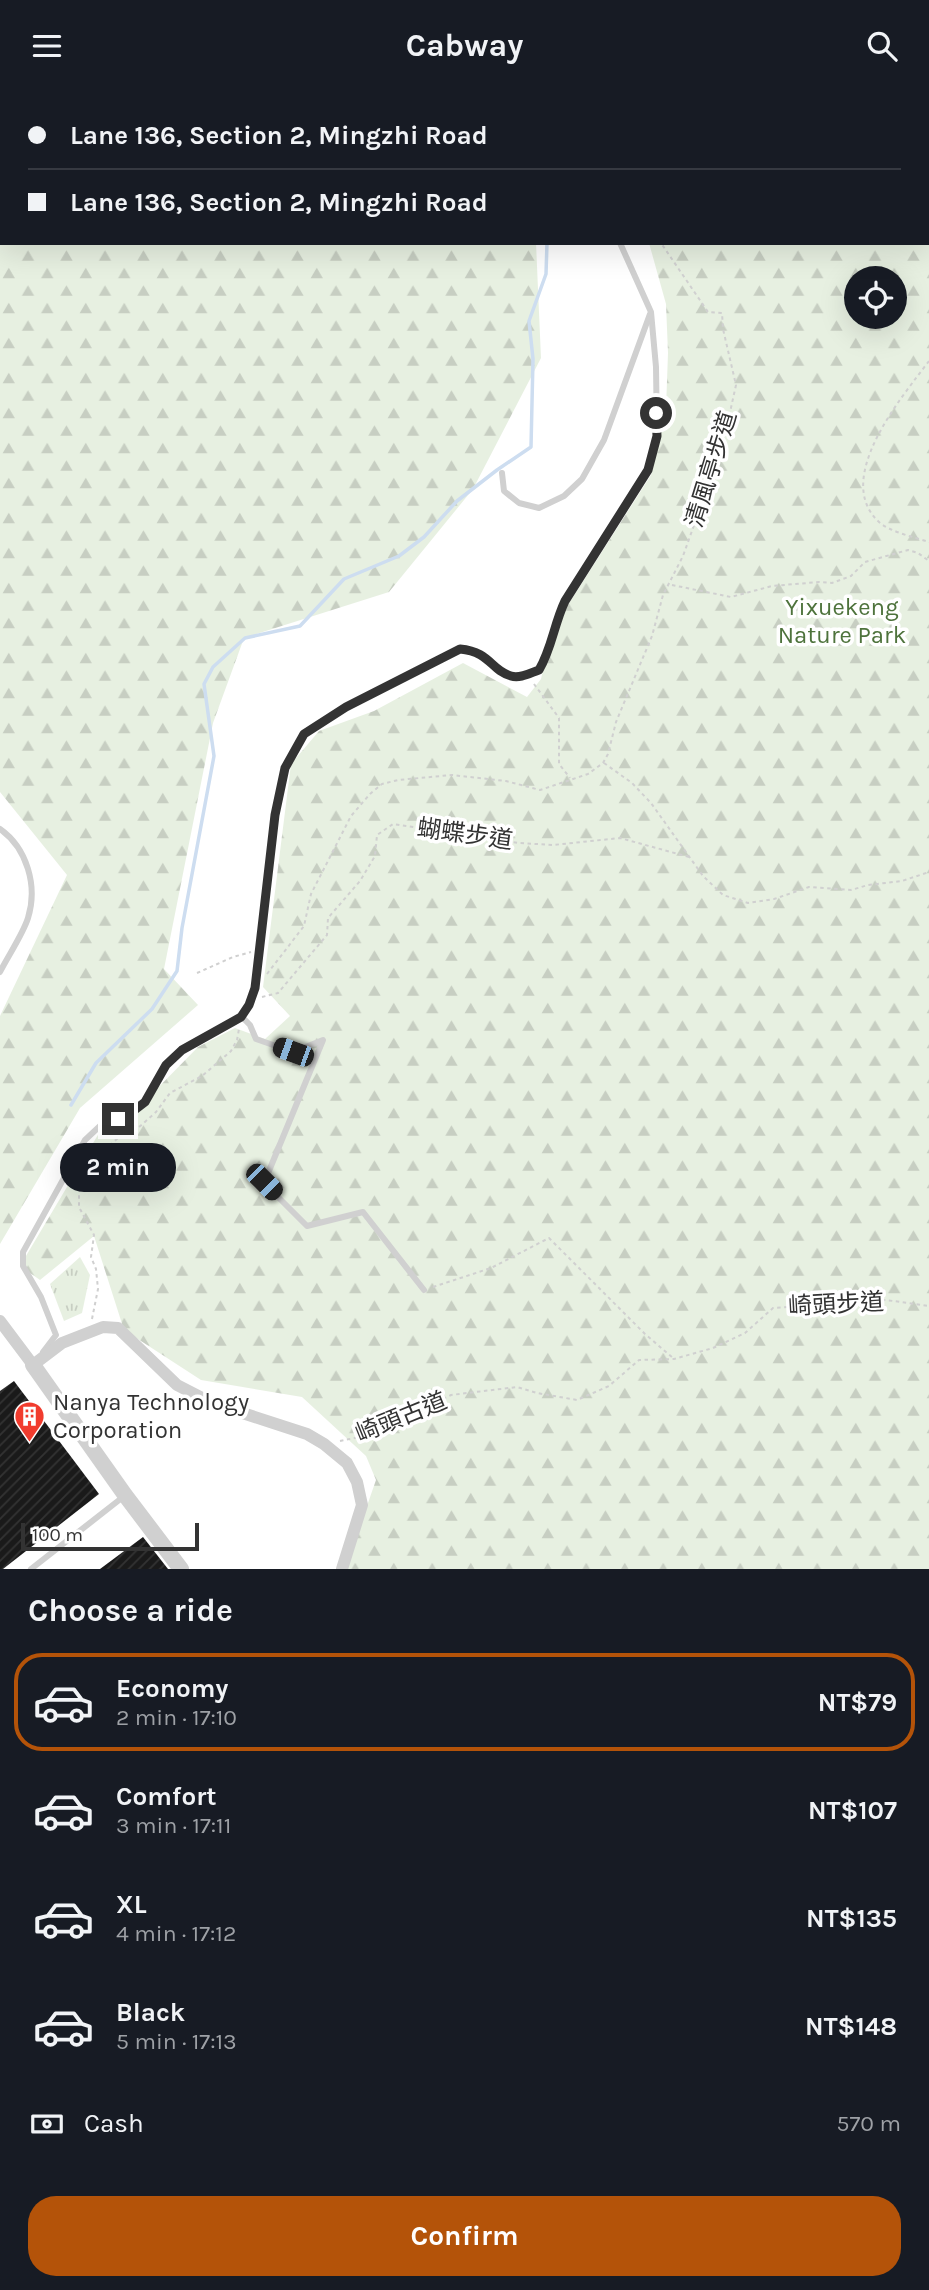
<!DOCTYPE html>
<html lang="en">
<head>
<meta charset="utf-8">
<style>
  body { margin:0; font-family:Karla,"Noto Sans TC",sans-serif; background:#20242c; color:#f1f3f6; height:100vh; display:flex; flex-direction:column; font-size:26px; white-space:nowrap }
  * { box-sizing:border-box; margin:0 }
  p { font-size:23px; color:#9ea1a6 }
  .icon { flex:none; width:38px; height:38px; fill:none; stroke:currentColor; stroke-width:2; stroke-linecap:round; stroke-linejoin:round }
  .map { position:relative; height:1478px; overflow:hidden }
  .details { display:flex; flex-direction:column; background:#171b24; flex:1 }
  .details>* { flex:none }
  .guide { position:absolute; left:0px; top:0px; width:929px; height:154px; box-shadow:0 7px 28px #0002; display:grid; align-content:center; height:154px; padding:0 28px; background:#171b24 }
  .tools { position:absolute; left:844px; top:175px; display:grid; gap:14px }
  .tools a { display:grid; place-items:center; width:63px; height:63px; border-radius:50%; background:#171b24; box-shadow:0 7px 28px #0002; font-size:35px }
  .scale { position:absolute; left:21px; bottom:18px; width:178px; box-sizing:border-box; padding-left:7px; border:4px solid #333; border-top:0; font-size:19px; line-height:24px; white-space:nowrap; color:#333; -webkit-text-stroke:5px #fff; paint-order:stroke }
  .end { position:absolute; width:32px; height:32px; margin:-16px; border:9px solid #333; background:#fff; box-shadow:0 0 0 4px #fff }
  .from { border-radius:50% }
  .bubble { position:absolute; height:49px; border-radius:24px; background:#171b24; box-shadow:0 7px 28px #0002; font-size:23px; font-weight:700; line-height:49px; text-align:center }
  .car { position:absolute; width:21px; height:42px; margin:-21px -10px; border-radius:9px; box-shadow:0 0 5px 2px #0007; background:linear-gradient(#222 24%,#8ab4d8 0 40%,#222 0 76%,#8ab4d8 0 86%,#222 0) }
  .guide b { display:flex; align-items:center; gap:24px; height:66px; font-size:26px }
  .guide b+b { border-top:2px solid #363941 }
  .guide i { width:18px; height:18px; background:#f1f3f6 }
  ul { padding:0; list-style:none }
  li { display:flex; align-items:center; gap:21px; height:98px; margin:0 14px 10px; padding:0 14px; border:4px solid transparent; border-radius:28px }
  li div { flex:1 }
  li b { display:block; font-size:26px }
  li em { font-style:normal; font-weight:700 }
  li.current { border-color:#b45309 }
  li>.icon { width:63px; height:63px; stroke-width:1.5 }
  h2 { padding:0 28px; font-size:32px; line-height:84px }
  .pay { display:flex; align-items:center; gap:18px; height:77px; padding:0 28px; font-size:26px }
  .pay p { margin-inline-start:auto }
  .primary-button { display:flex; gap:14px; margin-top:auto; padding:14px 28px }
  .primary-button a { flex:1; height:80px; border-radius:28px; background:#b45309; color:#fff; font-size:28px; font-weight:700; line-height:80px; text-align:center }
  header { display:flex; justify-content:space-between; align-items:center; height:91px; padding:0 28px; background:#171b24; font-size:32px; font-weight:700 }
  .map>svg:first-child { display:block }
  .grass { fill:url(#grass-tufts) }
  .forest { fill:url(#forest-firs); fill-rule:evenodd }
  .lines { fill:none; stroke-linecap:round; stroke-linejoin:round }
  .stream { stroke:#cdddf0; stroke-width:3.5 }
  .building { fill:url(#building-hatch) }
  .path { stroke:#d0d0d0; stroke-width:2; stroke-dasharray:3.5 3.5; stroke-linecap:butt }
  .service { stroke:#d0d0d0; stroke-width:6 }
  .minor { stroke:#d0d0d0; stroke-width:12 }
  .tertiary { stroke:#d0d0d0; stroke-width:16 }
  .route { stroke:#333; stroke-width:9 }
  .labels { text-anchor:middle; stroke-width:7; stroke-linejoin:round; paint-order:stroke }
  .street-label { font-size:24px; fill:#333; stroke:#fff }
  .park-label { font-size:24px; fill:#4e733c; stroke:#fff }
  .poi-label { font-size:24px; fill:#333; stroke:#fff; text-anchor:start }
</style>
</head>
<body>
<header><svg class="icon" aria-label="menu" viewBox="0 0 24 24"><path d="M4 6h16M4 12h16M4 18h16"/></svg>Cabway<svg class="icon" aria-label="search" viewBox="0 0 24 24"><circle cx="10" cy="10" r="6"/><path d="M15 15l6 6"/></svg></header>
<div class="map">
<svg width="929" height="1478" viewBox="0 0 929 1478">
  <defs>
    <pattern id="grass-tufts" width="24" height="20" patternUnits="userSpaceOnUse" patternTransform="scale(1.75)"><rect width="24" height="20" fill="#e7f0e1"/><path d="M3 7l-1-3M5 7V3M7 7l1-3M15 17l-1-3M17 17v-4M19 17l1-3" fill="none" stroke="#c7cec2"/></pattern>
    <pattern id="forest-firs" width="22" height="20" patternUnits="userSpaceOnUse" patternTransform="scale(1.75)"><rect width="22" height="20" fill="#e7f0e1"/><path d="M5 1l3.5 6h-7zM16 11l3.5 6h-7z" fill="#c7cec2"/></pattern>
    <pattern id="building-hatch" width="6" height="6" patternUnits="userSpaceOnUse" patternTransform="scale(1.75)"><rect width="6" height="6" fill="#1a1a1a"/><path d="M-1 1l2-2M0 6l6-6M5 7l2-2" fill="none" stroke="#333"/></pattern>
  </defs>
  <rect width="100%" height="100%" fill="#fff"/>
  <polygon class="grass" points="80,1166 90,1184 82,1222 64,1230 50,1193"/>
  <g class="forest">
    <polygon points="0,0 249,0 253,2 2,2 2,152 536,152 541,267 473,398 389,501 244,547 213,632 164,878 198,914 80,1017 0,1153 0,925 67,784 0,701"/>
    <path d="M780 0H929V1478H345L376 1389 366 1365 302 1306 201 1289 124 1239 94 1145 40 1189 20 1175 102 1037 142 1013 198 956 235 937 265 948 290 925 263 896 291 673 319 640 374 620 463 572 527 606 541 588 552 539 651 384 666 318 668 262 666 213 649 152H928V2H779ZM856 187H894V226H856Z"/>
  </g>
  <g class="lines">
    <g class="stream">
      <polyline points="427,0 428,2"/>
      <polyline points="71,1014 96,972 152,918 177,880 182,837 214,665 204,593 213,576 245,547 300,535 344,488 399,465 424,446 457,410 497,379 531,356 533,268 529,230 546,183 547,152"/>
    </g>
  </g>
  <g class="building">
    <polygon points="14,1290 99,1403 3,1478 0,1478 0,1300"/>
    <polygon points="143,1446 168,1478 100,1478"/>
  </g>
  <g class="lines">
    <g class="path">
      <polyline points="668,2 669,0"/>
      <polyline points="928,61 929,62"/>
      <path d="M929 270C902 306 832 388 879 431 890 441 914 446 929 451"/>
      <polyline points="672,494 731,506 772,495 819,491 832,492 851,485 865,471 908,459 918,462 929,470"/>
      <polyline points="534,593 559,627 559,673 570,687"/>
      <polyline points="604,672 632,692 651,712 703,785 723,804 748,812 774,808 809,796 851,799 868,794 902,790 929,781"/>
      <polyline points="197,882 233,866 251,861"/>
      <polyline points="267,883 304,835 311,803 351,725 370,703 382,693 398,689 452,684 506,690 540,699 588,683 603,672 608,663 616,631 652,545 663,504 683,465 723,353 736,294 723,238 722,222 708,221 661,152"/>
      <polyline points="262,906 278,902 327,844 328,827 360,790 375,765 377,744 393,733 519,752 553,754 620,747 689,766"/>
      <polyline points="433,1196 491,1177 549,1147 645,1243 673,1267"/>
      <polyline points="92,1228 98,1198 96,1178 91,1166 94,1144 79,1116 79,1101 103,1069 107,1057 118,1047 138,1037 156,1021 170,1002 202,985 231,960 237,949 239,938"/>
      <polyline points="340,1350 369,1344 451,1304 517,1296 537,1302 577,1309 609,1295 639,1269 674,1268 713,1257 745,1242 773,1217 886,1209 929,1215"/>
    </g>
    <g class="service">
      <polyline points="297,0 300,2"/>
      <polyline points="559,0 560,2"/>
      <polyline points="782,0 785,2"/>
      <polyline points="539,2 541,0"/>
      <polyline points="502,382 504,400 519,412 539,417 564,405 582,388 604,349 650,223"/>
      <path d="M0 738C27 757 38 795 28 827 23 843 8 865 0 881"/>
      <polyline points="241,925 250,934 256,948 293,961 323,949 264,1092 307,1135 363,1121 424,1199"/>
      <path d="M43 1261 56 1244 41 1206 23 1175V1161L85 1049 101 1034 132 1022 145 1011 166 974 182 959 241 925 249 914 255 897 275 725 285 677 304 643 346 616 460 558C491 561 491 579 511 585 520 588 530 582 539 579 552 557 554 533 565 510L648 379 657 345 656 276 651 221 620 152"/>
      <polyline points="31,1478 123,1406"/>
    </g>
    <polyline class="minor" points="0,1230 33,1274 62,1252 103,1236 118,1237 177,1294 212,1312 307,1343 324,1353 347,1372 357,1391 362,1414 342,1478"/>
    <polyline class="tertiary" points="33,1274 125,1404 181,1478"/>
  </g>
  <g class="lines">
    <path class="route" d="M118 1028 132 1021 145 1011 166 974 182 959 241 926 249 914 255 897 275 724 285 677 304 643 346 616 460 558C491 561 490 579 511 585 520 588 530 582 539 579 552 557 554 533 565 510L648 379 657 345 656 322"/>
  </g>
  <defs>
    <symbol id="building-pin" viewBox="-11 -11 22 30"><path d="M0 17L-7.5 6A9.5 9.5 0 1 1 7.5 6Z" fill="#f13c2e" stroke="#fff"/><path d="M-4-6H4V6H1V3H-1V6H-4ZM-2.5-4.3h1.7v1.8h-1.7ZM.8-4.3h1.7v1.8H.8ZM-2.5-1h1.7V.8h-1.7ZM.8-1h1.7V.8H.8Z" fill="#fff"/></symbol>
  </defs>
  <g fill-rule="evenodd">
    <use href="#building-pin" x="12" y="1308" width="35" height="47"/>
  </g>
  <g class="labels">
    <g class="street-label">
      <text transform="translate(711 378) rotate(-73)" y="8">清風亭步道</text>
      <text transform="translate(465 743) rotate(8)" y="8">蝴蝶步道</text>
      <text transform="translate(836 1213) rotate(-3)" y="8">崎頭步道</text>
      <text transform="translate(401 1326) rotate(-22)" y="8">崎頭古道</text>
    </g>
    <g class="park-label">
      <text x="842" y="524">Yixuekeng<tspan x="842" dy="28">Nature Park</tspan></text>
    </g>
    <g class="poi-label">
      <text x="53" y="1319">Nanya Technology<tspan x="53" dy="28">Corporation</tspan></text>
    </g>
  </g>
</svg>
<div class="tools">
<a><svg class="icon" aria-label="locate" viewBox="0 0 24 24"><circle cx="12" cy="12" r="6"/><path d="M12 2v4M12 18v4M2 12h4M18 12h4"/></svg></a>
</div>
<div class="scale">100 m</div>
<i class="end from" style="left:656px;top:322px"></i>
<i class="end" style="left:118px;top:1028px"></i>
<div class="bubble" style="left:60px;top:1052px;width:116px">2 min</div>
<i class="car" style="left:293px;top:961px;rotate:290deg"></i>
<i class="car" style="left:264px;top:1091px;rotate:135deg"></i>
<div class="guide">
<b><i class="from"></i>Lane 136, Section 2, Mingzhi Road</b>
<b><i></i>Lane 136, Section 2, Mingzhi Road</b>
</div>
</div>
<section class="details">
<h2>Choose a ride</h2>
<ul>
<li class="current"><svg class="icon" aria-label="car" viewBox="0 0 24 24"><path d="M5 17H2v-5l4-1 3-4h7l3 4 3 1v5h-3M9 17h6M6 11h13"/><circle cx="7" cy="17" r="2"/><circle cx="17" cy="17" r="2"/></svg><div><b>Economy</b><p>2 min · 17:10</p></div><em>NT$79</em></li>
<li><svg class="icon" aria-label="car" viewBox="0 0 24 24"><path d="M5 17H2v-5l4-1 3-4h7l3 4 3 1v5h-3M9 17h6M6 11h13"/><circle cx="7" cy="17" r="2"/><circle cx="17" cy="17" r="2"/></svg><div><b>Comfort</b><p>3 min · 17:11</p></div><em>NT$107</em></li>
<li><svg class="icon" aria-label="car" viewBox="0 0 24 24"><path d="M5 17H2v-5l4-1 3-4h7l3 4 3 1v5h-3M9 17h6M6 11h13"/><circle cx="7" cy="17" r="2"/><circle cx="17" cy="17" r="2"/></svg><div><b>XL</b><p>4 min · 17:12</p></div><em>NT$135</em></li>
<li><svg class="icon" aria-label="car" viewBox="0 0 24 24"><path d="M5 17H2v-5l4-1 3-4h7l3 4 3 1v5h-3M9 17h6M6 11h13"/><circle cx="7" cy="17" r="2"/><circle cx="17" cy="17" r="2"/></svg><div><b>Black</b><p>5 min · 17:13</p></div><em>NT$148</em></li>
</ul>
<div class="pay"><svg class="icon" aria-label="cash" viewBox="0 0 24 24"><path d="M3 7h18v10H3z"/><circle cx="12" cy="12" r="2"/></svg>Cash<p>570 m</p></div>
<div class="primary-button"><a>Confirm</a></div>
</section>
</body>
</html>
